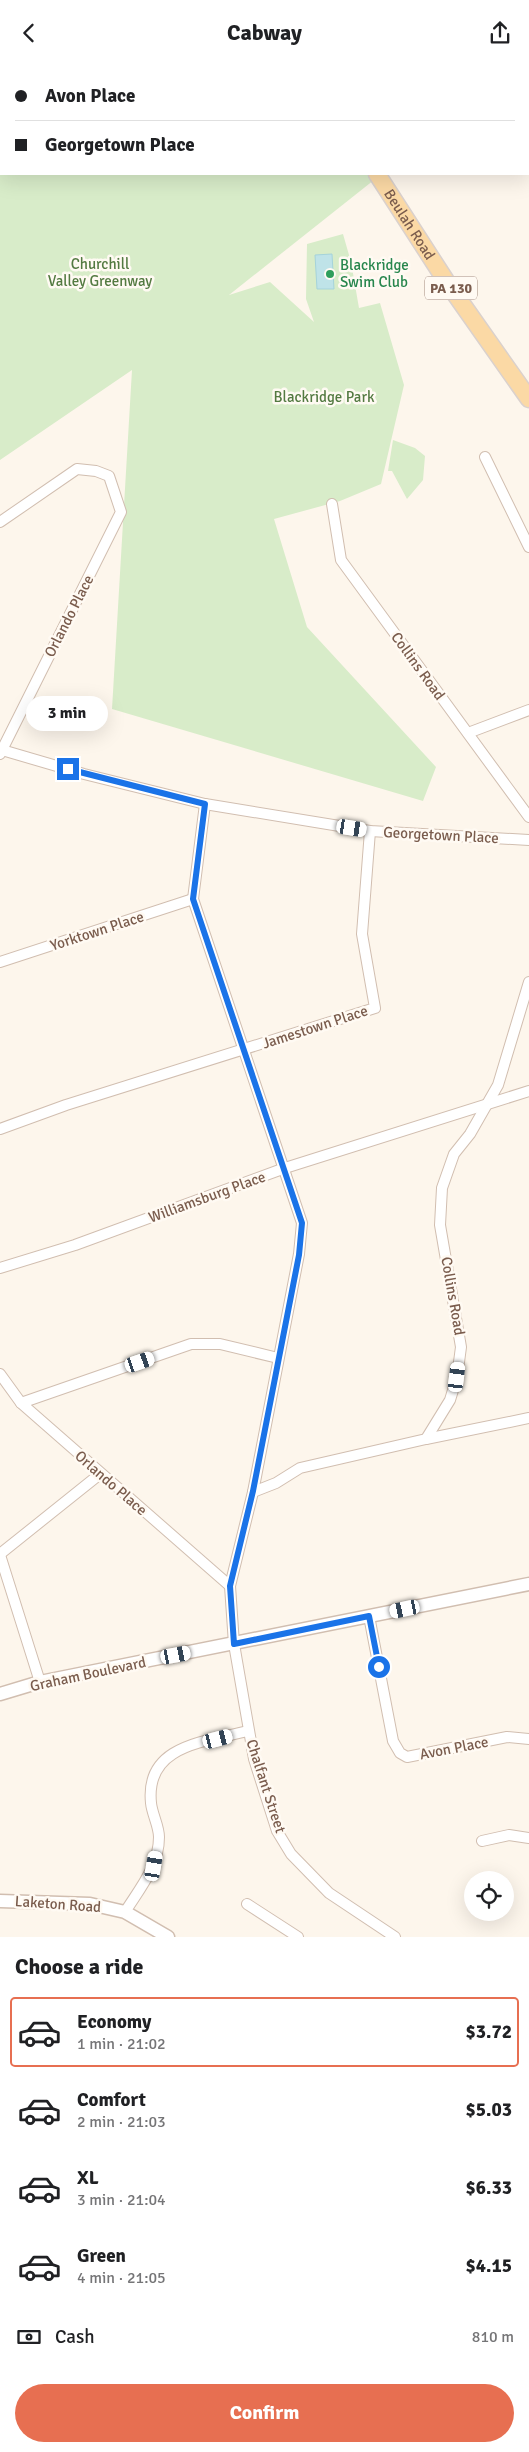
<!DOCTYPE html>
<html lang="en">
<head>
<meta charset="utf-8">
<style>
  body { margin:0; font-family:Signika,sans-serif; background:#f2f2f2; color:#202124; height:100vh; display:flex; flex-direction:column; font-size:19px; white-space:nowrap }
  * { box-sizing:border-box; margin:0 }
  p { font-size:16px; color:#757577 }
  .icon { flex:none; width:28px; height:28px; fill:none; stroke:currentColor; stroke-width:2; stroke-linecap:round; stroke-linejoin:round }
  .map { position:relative; height:1872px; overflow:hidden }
  .drawer { display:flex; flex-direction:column; background:#fff; flex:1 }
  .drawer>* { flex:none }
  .banner { position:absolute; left:0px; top:0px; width:530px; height:110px; box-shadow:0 5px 20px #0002; display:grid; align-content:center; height:110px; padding:0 15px; background:#fff }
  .controls { position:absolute; left:464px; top:1806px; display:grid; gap:10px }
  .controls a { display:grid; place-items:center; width:50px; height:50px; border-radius:50%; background:#fff; box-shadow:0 5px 20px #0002; font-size:25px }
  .end { position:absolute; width:22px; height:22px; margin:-11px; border:6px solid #1a73e8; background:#fff; box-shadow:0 0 0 2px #fff }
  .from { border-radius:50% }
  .bubble { position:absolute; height:35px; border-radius:18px; background:#fff; box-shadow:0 5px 20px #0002; font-size:16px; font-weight:700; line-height:35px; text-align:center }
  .car { position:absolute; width:15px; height:30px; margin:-15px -8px; border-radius:6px; box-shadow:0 0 4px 1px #0007; background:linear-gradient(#fff 24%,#345 0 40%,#fff 0 76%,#345 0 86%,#fff 0) }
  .banner b { display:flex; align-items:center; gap:18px; height:48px; font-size:19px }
  .banner b+b { border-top:1px solid #e0e0e0 }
  .banner i { width:12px; height:12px; background:#202124 }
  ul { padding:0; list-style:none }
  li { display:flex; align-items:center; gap:15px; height:70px; margin:0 10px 8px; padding:0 5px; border:2px solid transparent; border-radius:5px }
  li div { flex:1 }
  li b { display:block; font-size:19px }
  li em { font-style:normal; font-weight:700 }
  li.selected { border-color:#e76f51 }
  li>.icon { width:45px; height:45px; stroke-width:1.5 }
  h2 { padding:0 15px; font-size:22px; line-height:60px }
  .pay { display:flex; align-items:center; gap:12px; height:55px; padding:0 15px; font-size:19px }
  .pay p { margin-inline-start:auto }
  .button { display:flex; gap:10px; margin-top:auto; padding:10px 15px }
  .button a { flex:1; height:58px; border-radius:30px; background:#e76f51; color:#fff; font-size:20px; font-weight:700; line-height:58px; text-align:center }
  header { display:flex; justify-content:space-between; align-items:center; height:65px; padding:0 15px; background:#fff; font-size:22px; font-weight:700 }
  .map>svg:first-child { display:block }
  .green { fill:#d8ecc9 }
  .water { fill:#bfe3e8; stroke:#a5d3da }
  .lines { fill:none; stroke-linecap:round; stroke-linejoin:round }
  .minor-casing { stroke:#d1beb0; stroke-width:12 }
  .tertiary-casing { stroke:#d1beb0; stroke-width:15 }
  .primary-casing { stroke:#dad1cd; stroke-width:19 }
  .minor { stroke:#fff; stroke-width:10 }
  .tertiary { stroke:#fff; stroke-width:12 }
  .primary { stroke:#fbd9a5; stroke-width:16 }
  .route { stroke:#1a73e8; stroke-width:6 }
  .leisure-dot { fill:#2e9e5b; stroke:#fffaf3; stroke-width:2 }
  .labels { text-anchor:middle; stroke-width:5; stroke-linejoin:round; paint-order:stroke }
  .shield { fill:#fffaf3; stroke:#a28b7f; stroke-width:1 }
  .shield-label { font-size:14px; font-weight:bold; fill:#7a5c4d }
  .street-label { font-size:15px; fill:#7a5c4d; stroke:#fffaf3 }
  .park-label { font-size:15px; fill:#537a41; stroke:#fffaf3 }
  .leisure-label { font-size:15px; fill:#27864d; stroke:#fffaf3; text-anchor:start }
</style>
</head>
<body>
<header><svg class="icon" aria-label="back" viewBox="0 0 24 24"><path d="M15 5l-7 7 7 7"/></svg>Cabway<svg class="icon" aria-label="share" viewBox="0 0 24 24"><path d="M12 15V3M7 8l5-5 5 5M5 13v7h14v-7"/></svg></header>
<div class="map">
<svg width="529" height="1872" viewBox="0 0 529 1872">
  <rect width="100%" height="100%" fill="#fdf6ec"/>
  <g class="green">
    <polygon points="0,0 300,1 1,1 1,109 369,109 374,115 229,230 270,217 314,257 306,234 307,179 343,169 351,197 359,243 380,238 404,320 381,419 340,436 274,454 307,562 436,702 423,736 112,644 132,305 0,395"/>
    <polygon points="393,375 415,383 425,391 423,415 407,434 392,406 388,406"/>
  </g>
  <polygon class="water" points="332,189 334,224 317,224 315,190"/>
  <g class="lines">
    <defs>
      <g id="minor">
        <polyline points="485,392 529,482"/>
        <polyline points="332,439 341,495 529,752"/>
        <polyline points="0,457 77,404 96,406 109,411 121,447 0,689"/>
        <polyline points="468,668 529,645"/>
        <polyline points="2,685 84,709 205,739 370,766 529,775"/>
        <polyline points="205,739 193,834 302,1158 299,1189 253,1427 230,1521 234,1579 254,1694 277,1766 291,1789 329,1828 395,1872"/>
        <polyline points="0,897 193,834"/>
        <polyline points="0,1064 66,1040 375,943 362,869 370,766"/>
        <polyline points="0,1203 75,1180 285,1103 529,1026"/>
        <polyline points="0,1309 21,1338 230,1521"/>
        <polyline points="21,1338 191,1279 220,1279 278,1293"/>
        <polyline points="426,1374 529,1353"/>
        <polyline points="253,1427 276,1418 300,1403 426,1374 450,1335 457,1312 461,1282 440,1160 442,1123 454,1089 470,1069 498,1020 529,917"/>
        <polyline points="0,1489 100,1409"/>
        <polyline points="0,1490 40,1617"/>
        <polyline points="369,1551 393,1676 400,1688 407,1692 507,1672 529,1674"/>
        <polyline points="482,1776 509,1770 529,1773"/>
        <polyline points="247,1839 298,1872"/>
        <path d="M125 1847C140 1823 159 1801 159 1772 159 1761 152 1749 151 1738 145 1680 204 1677 248 1666"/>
      </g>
      <g id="tertiary">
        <polyline points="0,1629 40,1617 529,1519"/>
        <polyline points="0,1836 90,1839 125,1847 168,1872"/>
      </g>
      <g id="primary">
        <polyline points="308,0 308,1"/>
        <path id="s1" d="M377 109 446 216 529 334"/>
      </g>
    </defs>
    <use href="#minor" class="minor-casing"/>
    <use href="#tertiary" class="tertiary-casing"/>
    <use href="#primary" class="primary-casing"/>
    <use href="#minor" class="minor"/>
    <use href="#tertiary" class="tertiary"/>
    <use href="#primary" class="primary"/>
  </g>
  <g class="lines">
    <polyline class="route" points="68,704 205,739 193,834 302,1158 299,1190 253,1426 230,1521 234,1579 369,1551 379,1602"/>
  </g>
  <circle class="leisure-dot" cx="330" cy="209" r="5"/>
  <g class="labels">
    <rect class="shield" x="425" y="211.5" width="52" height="23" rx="4"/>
    <g class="shield-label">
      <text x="451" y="228">PA 130</text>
    </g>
    <g class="street-label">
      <text dy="5" stroke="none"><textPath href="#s1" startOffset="60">Beulah Road</textPath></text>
      <text transform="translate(69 551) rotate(-63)" y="5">Orlando Place</text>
      <text transform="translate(418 601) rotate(54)" y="5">Collins Road</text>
      <text transform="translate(441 770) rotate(3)" y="5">Georgetown Place</text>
      <text transform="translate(97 866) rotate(-18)" y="5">Yorktown Place</text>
      <text transform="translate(315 962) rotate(-18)" y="5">Jamestown Place</text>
      <text transform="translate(207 1132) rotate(-20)" y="5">Williamsburg Place</text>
      <text transform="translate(453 1231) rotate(80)" y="5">Collins Road</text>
      <text transform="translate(111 1418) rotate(41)" y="5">Orlando Place</text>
      <text transform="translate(88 1609) rotate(-12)" y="5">Graham Boulevard</text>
      <text transform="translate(454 1683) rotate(-11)" y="5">Avon Place</text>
      <text transform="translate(266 1721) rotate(72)" y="5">Chalfant Street</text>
      <text transform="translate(58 1839) rotate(4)" y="5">Laketon Road</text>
    </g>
    <g class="park-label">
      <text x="100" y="204">Churchill<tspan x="100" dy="17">Valley Greenway</tspan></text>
      <text x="324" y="337">Blackridge Park</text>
    </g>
    <g class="leisure-label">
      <text x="340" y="205">Blackridge<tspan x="340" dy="17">Swim Club</tspan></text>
    </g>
  </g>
</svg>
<div class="controls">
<a><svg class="icon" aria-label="locate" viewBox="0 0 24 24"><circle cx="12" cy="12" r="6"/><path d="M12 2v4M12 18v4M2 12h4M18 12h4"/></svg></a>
</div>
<i class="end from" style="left:379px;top:1602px"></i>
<i class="end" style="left:68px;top:704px"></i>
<div class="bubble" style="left:26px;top:631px;width:82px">3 min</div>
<i class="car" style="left:352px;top:763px;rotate:99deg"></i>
<i class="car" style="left:140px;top:1297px;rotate:71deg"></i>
<i class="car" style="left:457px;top:1312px;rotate:7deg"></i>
<i class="car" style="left:405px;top:1544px;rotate:258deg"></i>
<i class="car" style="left:176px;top:1590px;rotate:79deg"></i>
<i class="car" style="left:218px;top:1674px;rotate:76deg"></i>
<i class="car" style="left:154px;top:1801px;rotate:10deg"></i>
<div class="banner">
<b><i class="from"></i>Avon Place</b>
<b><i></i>Georgetown Place</b>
</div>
</div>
<section class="drawer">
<h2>Choose a ride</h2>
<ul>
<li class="selected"><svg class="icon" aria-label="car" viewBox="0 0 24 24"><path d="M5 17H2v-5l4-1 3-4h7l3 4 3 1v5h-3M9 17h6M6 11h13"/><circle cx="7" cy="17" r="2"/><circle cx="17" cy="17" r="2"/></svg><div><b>Economy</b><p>1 min · 21:02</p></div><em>$3.72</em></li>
<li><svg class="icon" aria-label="car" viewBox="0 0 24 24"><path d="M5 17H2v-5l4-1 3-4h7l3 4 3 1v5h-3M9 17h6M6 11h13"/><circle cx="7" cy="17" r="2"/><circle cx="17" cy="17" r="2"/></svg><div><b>Comfort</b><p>2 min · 21:03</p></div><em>$5.03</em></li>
<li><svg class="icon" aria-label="car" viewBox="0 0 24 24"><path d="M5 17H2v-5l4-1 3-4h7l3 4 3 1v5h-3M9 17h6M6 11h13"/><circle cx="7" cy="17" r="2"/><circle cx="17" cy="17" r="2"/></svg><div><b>XL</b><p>3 min · 21:04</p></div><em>$6.33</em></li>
<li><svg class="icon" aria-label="car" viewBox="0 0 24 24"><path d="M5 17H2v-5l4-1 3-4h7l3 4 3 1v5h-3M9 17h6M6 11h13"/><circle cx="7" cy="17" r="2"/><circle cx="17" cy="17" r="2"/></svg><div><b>Green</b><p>4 min · 21:05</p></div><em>$4.15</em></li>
</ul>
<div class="pay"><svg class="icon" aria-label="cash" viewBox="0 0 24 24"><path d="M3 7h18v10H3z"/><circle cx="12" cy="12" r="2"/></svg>Cash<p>810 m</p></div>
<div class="button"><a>Confirm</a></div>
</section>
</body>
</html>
